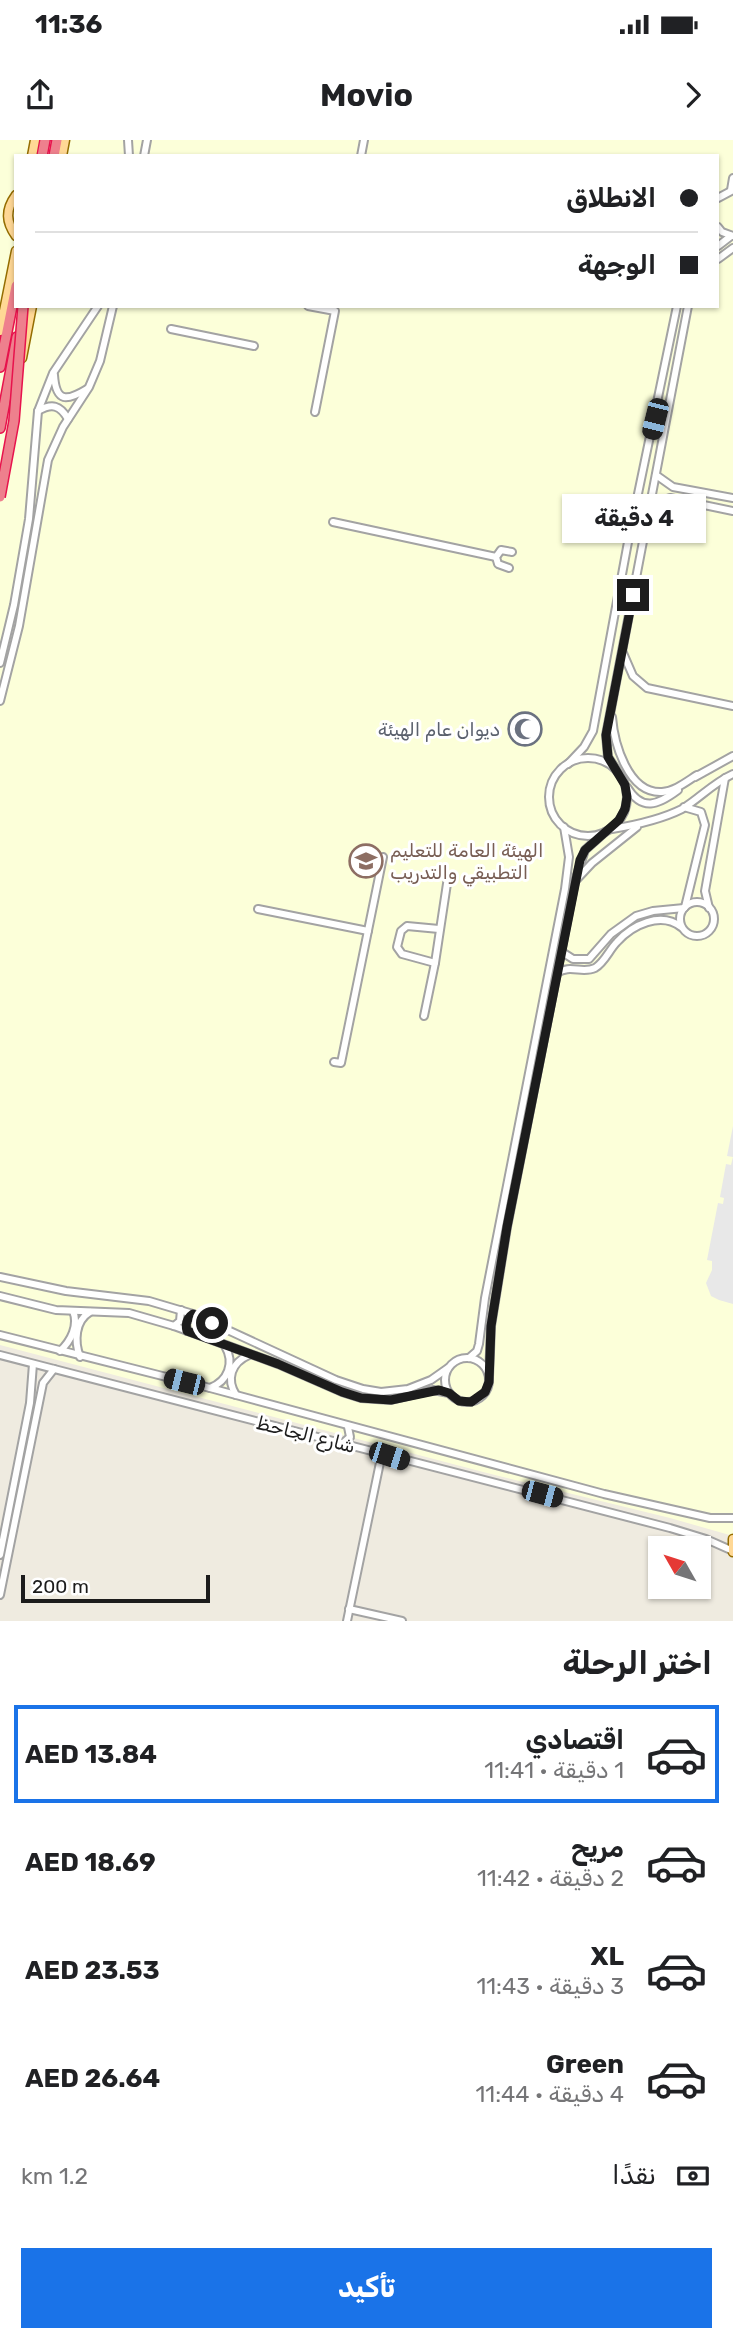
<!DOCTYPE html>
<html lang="ar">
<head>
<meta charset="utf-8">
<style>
  body { margin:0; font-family:Rubik,"Noto Sans Arabic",sans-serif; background:#f2f2f2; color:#202124; direction:rtl; height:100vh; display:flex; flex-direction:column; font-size:26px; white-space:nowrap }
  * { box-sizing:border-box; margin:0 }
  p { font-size:23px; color:#757577 }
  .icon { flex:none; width:38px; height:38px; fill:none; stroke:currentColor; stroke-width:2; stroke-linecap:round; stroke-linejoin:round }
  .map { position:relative; height:1481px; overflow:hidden; direction:ltr }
  .sheet { display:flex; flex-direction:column; background:#fff; flex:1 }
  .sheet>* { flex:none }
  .hud { position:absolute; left:14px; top:14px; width:705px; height:154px; border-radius:0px; box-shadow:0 2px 5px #0004; direction:rtl; display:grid; align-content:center; height:154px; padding:0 21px; background:#fff }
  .needle { width:46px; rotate:309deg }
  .fabs { position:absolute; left:648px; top:1396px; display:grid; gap:14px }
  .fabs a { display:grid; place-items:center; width:63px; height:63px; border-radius:0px; background:#fff; box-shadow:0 2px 5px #0004; font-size:35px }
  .scale { position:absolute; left:21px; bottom:18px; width:189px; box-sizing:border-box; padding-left:7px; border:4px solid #1c1c1c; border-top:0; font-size:19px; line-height:24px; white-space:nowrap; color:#1c1c1c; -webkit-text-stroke:5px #fff; paint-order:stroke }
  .end { position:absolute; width:32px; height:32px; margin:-16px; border:9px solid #1c1c1c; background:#fff; box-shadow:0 0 0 4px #fff }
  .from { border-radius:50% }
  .bubble { position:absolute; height:49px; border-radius:0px; background:#fff; box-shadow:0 2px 5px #0004; font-size:23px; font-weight:700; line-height:49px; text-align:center; direction:rtl }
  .car { position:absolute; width:21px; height:42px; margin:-21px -10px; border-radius:9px; box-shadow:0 0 5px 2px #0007; background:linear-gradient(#222 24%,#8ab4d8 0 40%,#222 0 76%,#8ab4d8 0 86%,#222 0) }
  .hud b { display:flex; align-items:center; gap:24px; height:66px; font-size:26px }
  .hud b+b { border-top:2px solid #e0e0e0 }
  .hud i { width:18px; height:18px; background:#202124 }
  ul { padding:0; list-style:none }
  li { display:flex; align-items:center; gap:21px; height:98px; margin:0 14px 10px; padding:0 7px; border:4px solid transparent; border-radius:0px }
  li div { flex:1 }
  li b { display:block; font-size:26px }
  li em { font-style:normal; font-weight:700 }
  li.active { border-color:#1a73e8 }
  li>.icon { width:63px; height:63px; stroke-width:1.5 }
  h2 { padding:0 21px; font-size:32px; line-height:84px }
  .pay { display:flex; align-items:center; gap:18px; height:77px; padding:0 21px; font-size:26px }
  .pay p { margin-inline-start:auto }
  .action { display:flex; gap:14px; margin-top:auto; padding:14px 21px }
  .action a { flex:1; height:80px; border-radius:0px; background:#1a73e8; color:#fff; font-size:28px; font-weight:700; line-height:80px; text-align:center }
  .status { display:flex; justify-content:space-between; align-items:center; height:49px; padding:0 35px; background:#fff; direction:ltr }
  .status svg { height:19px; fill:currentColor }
  header { display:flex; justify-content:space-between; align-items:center; height:91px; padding:0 21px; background:#fff; font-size:32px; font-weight:700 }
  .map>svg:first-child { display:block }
  .education { fill:#fcffd9; fill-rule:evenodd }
  .parking { fill:#e8e8e8 }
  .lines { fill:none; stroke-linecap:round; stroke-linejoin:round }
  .minor-casing { stroke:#a3a3a3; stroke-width:10 }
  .major-casing { stroke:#946d00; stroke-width:11 }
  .highway-casing { stroke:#e7134d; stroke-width:12 }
  .minor { stroke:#fff; stroke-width:6 }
  .major { stroke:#ffd895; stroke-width:8 }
  .highway { stroke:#ee808d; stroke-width:9 }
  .highway-bridge-casing { stroke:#e7134d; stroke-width:12; stroke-linecap:butt }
  .highway-bridge { stroke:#ee808d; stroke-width:9 }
  .route { stroke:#1c1c1c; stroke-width:9 }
  .labels { text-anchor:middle; stroke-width:6; stroke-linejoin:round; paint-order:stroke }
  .worship-label { font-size:19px; fill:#5b616d; stroke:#fff; text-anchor:end }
  .education-label { font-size:19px; fill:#785e54; stroke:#fff; text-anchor:start }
  .street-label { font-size:19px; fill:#1c1c1c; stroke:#fff }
</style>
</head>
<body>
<div class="status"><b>11:36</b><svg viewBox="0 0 49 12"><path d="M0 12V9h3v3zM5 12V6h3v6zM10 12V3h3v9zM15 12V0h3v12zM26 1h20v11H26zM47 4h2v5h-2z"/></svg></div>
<header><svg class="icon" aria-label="forward" viewBox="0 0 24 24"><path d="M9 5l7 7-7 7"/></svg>Movio<svg class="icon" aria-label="share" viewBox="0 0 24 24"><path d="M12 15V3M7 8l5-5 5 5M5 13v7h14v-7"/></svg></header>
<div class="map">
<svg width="733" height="1481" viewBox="0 0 733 1481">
  <rect width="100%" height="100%" fill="#efebe0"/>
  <path class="education" d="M0 0H733V1396L670 1378 487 1333 0 1205ZM16 16H718V166H16Z"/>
  <polygon class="parking" points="733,986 733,1164 719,1160 711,1156 706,1143 712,1130 712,1121 707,1120 718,1063 723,1064 724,1058 720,1057 726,1024 731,1025 733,1017 727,1016"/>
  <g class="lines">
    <defs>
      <g id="minor">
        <polyline points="128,0 129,16"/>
        <polyline points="144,16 147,0"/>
        <polyline points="361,16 364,0"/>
        <polyline points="731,50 733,38"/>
        <polyline points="718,58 733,50"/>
        <polyline points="718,87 722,92 733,96"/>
        <polyline points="718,106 731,96"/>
        <polyline points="718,119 733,108"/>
        <polyline points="308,166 335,171 315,272"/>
        <polyline points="171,189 254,206"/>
        <path d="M54 235C56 263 67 261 87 249"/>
        <path d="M38 271C52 263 60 265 68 279"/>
        <polyline points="656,335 673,347 733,358"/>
        <polyline points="651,369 657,362 670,358 733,371"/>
        <polyline points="333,382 496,417"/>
        <polyline points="509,428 498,424 496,417 501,410 512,412"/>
        <polyline points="623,513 633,536 647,548 733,566"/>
        <polyline points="0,523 14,465 29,379 38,271 53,233 98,166"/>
        <polyline points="0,561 19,486 48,320 63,287 89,247 100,221 113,166"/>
        <path d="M612 577C614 603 628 654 662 652 675 651 686 642 697 635"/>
        <circle cx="588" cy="657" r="39"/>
        <polyline points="568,624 584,607 593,591 628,402 677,166"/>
        <polyline points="616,629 608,617 606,595 688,166"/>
        <polyline points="695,637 733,616"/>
        <path d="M627 647C642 672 658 665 678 650"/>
        <polyline points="684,667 701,672 705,685 685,767"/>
        <path d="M612 689C636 685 660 680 682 669 700 658 713 643 733 634"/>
        <polyline points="577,739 592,723 637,687"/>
        <circle cx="697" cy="779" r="17"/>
        <polyline points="709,768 705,751 725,638"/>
        <polyline points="258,769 368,791"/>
        <polyline points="562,812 573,819 589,819 611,794 636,776 653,771 684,768"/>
        <polyline points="435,823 402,814 397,807 401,791 407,786 439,789"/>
        <path d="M557 833C570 824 582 834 595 828 605 822 609 810 617 802 632 785 661 771 681 787"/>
        <polyline points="424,876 435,823 448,737"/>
        <polyline points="334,922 341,923 383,717"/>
        <polyline points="0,1137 66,1151 149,1161 193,1174 336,1240 363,1249 381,1252 408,1249 431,1240 448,1228"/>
        <polyline points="0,1156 56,1170 129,1173 174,1186 278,1224 342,1252 361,1258 391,1260 433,1250 449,1253"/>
        <polyline points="174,1186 180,1181 181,1170"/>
        <polyline points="187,1191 186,1183 193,1174"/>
        <polyline points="0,1195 210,1248 604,1354 710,1378 733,1378"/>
        <path d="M60 1211C71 1201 79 1185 73 1171"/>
        <polyline points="0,1215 670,1388 706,1399 733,1411"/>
        <path d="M80 1217C74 1201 75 1181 90 1172"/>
        <polyline points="469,1218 477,1211 479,1204 485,1158 565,749 569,717 564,687"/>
        <circle cx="467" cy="1240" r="22"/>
        <polyline points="489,1237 491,1186 507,1087 575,741 585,710 605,692"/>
        <path d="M210 1248C228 1241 235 1223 225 1206"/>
        <path d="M236 1255C226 1239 231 1223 249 1215"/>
        <polyline points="342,1304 350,1297 348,1287"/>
        <polyline points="0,1415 30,1263 33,1224"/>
        <polyline points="0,1455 43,1243 54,1229"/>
        <polyline points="349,1469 402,1481"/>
        <polyline points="347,1481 382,1313"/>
      </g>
      <g id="major">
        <polyline points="32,16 35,0"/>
        <polyline points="62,16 65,0"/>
        <path d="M16 55C5 70 6 82 16 96"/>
        <polyline points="0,191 16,111"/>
        <polyline points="22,218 32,166"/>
        <polyline points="733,1399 733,1412"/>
      </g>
      <g id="highway">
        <polyline points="42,16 45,0"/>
        <polyline points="54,16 57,0"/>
        <polyline points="0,227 16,146"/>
        <polyline points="0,288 17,197"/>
      </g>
    </defs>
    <use href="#minor" class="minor-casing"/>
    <use href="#major" class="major-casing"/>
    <use href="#highway" class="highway-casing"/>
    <use href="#minor" class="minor"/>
    <use href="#major" class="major"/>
    <use href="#highway" class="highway"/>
    <defs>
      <polyline id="highway-bridge" points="0,357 14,281 23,166"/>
    </defs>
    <use href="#highway-bridge" class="highway-bridge-casing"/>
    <use href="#highway-bridge" class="highway-bridge"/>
  </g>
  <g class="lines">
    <path class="route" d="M212 1183 193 1174C187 1178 185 1183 187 1191L278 1224 342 1252 361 1258 391 1260 439 1250 449 1253 459 1261 471 1262 485 1252 489 1242 491 1186 507 1087 580 720 585 710 619 680 625 669 627 657 625 645 608 617 606 595 633 455"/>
  </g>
  <defs>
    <symbol id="mosque-ring" viewBox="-11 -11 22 22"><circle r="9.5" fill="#fff" stroke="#6b7280" stroke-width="1.5"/><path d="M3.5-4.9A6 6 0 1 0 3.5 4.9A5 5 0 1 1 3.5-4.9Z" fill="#6b7280"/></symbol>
    <symbol id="university-ring" viewBox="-11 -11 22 22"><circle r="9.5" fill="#fff" stroke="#8d6e63" stroke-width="1.5"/><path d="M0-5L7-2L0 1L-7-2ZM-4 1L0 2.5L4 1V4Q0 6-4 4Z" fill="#8d6e63"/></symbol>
  </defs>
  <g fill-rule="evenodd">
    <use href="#mosque-ring" x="506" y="570" width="38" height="38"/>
    <use href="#university-ring" x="347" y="702" width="38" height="38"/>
  </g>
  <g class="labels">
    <g class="worship-label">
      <text x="500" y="596">ديوان عام الهيئة</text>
    </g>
    <g class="education-label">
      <text x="390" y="717">الهيئة العامة للتعليم<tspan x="390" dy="22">التطبيقي والتدريب</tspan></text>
    </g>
    <g class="street-label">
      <text transform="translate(306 1294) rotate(14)" y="7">شارع الجاحظ</text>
    </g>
  </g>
</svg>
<div class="fabs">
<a><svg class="needle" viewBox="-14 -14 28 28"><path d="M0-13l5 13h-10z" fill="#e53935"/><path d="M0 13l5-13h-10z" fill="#757577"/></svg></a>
</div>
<div class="scale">200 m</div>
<i class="end from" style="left:212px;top:1183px"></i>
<i class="end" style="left:633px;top:455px"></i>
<div class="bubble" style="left:562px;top:354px;width:144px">4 دقيقة</div>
<i class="car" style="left:655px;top:279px;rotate:194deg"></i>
<i class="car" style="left:184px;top:1242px;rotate:284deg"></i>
<i class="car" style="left:389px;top:1316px;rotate:108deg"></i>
<i class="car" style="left:542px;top:1354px;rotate:105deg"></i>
<div class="hud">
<b><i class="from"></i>الانطلاق</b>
<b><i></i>الوجهة</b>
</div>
</div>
<section class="sheet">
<h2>اختر الرحلة</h2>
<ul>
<li class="active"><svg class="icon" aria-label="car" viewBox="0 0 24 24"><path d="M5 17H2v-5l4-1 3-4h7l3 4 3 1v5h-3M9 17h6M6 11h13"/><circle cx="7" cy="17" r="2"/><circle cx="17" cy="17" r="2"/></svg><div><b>اقتصادي</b><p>1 دقيقة · 11:41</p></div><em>AED 13.84</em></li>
<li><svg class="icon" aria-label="car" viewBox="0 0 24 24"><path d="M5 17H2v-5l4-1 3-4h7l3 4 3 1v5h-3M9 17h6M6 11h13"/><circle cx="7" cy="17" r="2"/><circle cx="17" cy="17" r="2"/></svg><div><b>مريح</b><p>2 دقيقة · 11:42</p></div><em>AED 18.69</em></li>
<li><svg class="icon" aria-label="car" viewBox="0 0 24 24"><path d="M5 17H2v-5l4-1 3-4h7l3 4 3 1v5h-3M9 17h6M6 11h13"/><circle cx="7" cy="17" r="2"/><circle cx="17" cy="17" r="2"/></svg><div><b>XL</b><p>3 دقيقة · 11:43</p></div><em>AED 23.53</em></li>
<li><svg class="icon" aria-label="car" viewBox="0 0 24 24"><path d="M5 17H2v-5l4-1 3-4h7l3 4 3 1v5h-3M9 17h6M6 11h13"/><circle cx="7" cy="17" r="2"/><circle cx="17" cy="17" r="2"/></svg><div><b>Green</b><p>4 دقيقة · 11:44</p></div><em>AED 26.64</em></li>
</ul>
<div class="pay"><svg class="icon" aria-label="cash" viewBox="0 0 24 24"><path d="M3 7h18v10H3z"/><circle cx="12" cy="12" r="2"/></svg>نقدًا<p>1.2 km</p></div>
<div class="action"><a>تأكيد</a></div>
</section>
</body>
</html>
